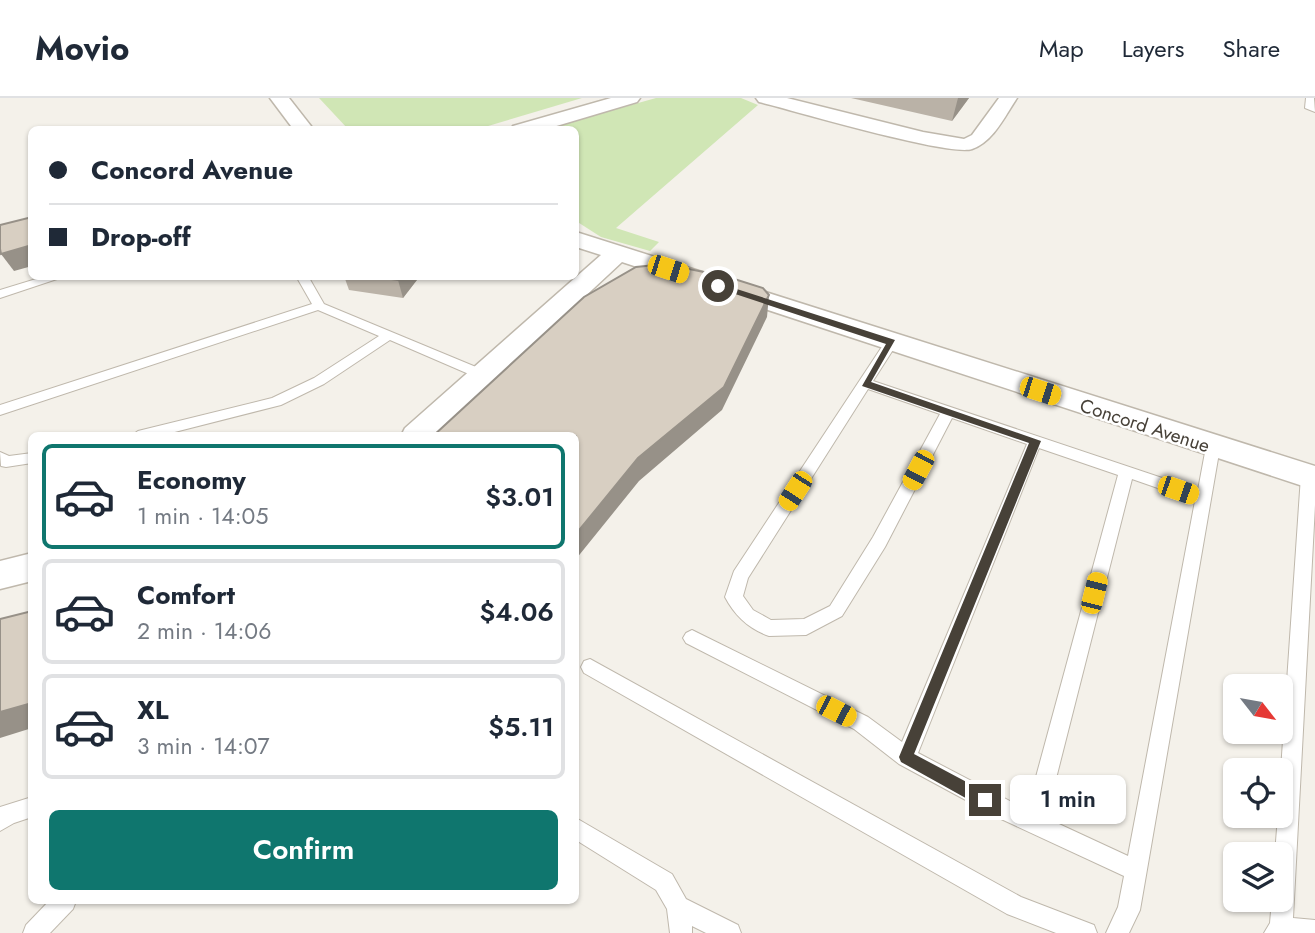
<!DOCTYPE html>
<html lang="en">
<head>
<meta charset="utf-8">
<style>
  body { margin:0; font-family:Jost,sans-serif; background:#f2f2f3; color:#1f2937; height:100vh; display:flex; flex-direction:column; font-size:26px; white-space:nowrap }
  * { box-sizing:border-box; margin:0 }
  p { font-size:23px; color:#747a83 }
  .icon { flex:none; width:38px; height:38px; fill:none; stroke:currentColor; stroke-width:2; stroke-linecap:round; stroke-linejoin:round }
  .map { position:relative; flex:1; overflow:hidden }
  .drawer { position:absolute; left:28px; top:334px; width:551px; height:472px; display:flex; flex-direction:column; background:#fff; border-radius:10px; box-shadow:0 2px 5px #0004 }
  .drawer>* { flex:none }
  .hud { position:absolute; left:28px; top:28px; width:551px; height:154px; border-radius:10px; box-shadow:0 2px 5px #0004; display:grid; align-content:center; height:154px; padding:0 21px; background:#fff }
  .needle { width:46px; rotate:121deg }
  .controls { position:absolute; left:1223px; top:576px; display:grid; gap:14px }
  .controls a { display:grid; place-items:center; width:70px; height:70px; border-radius:10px; background:#fff; box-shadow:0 2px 5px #0004; font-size:35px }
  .end { position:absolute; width:32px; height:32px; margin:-16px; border:9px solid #474138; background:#fff; box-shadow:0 0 0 4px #fff }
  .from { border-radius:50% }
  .bubble { position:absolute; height:49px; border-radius:10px; background:#fff; box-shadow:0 2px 5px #0004; font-size:23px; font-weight:600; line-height:49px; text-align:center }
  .car { position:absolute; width:21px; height:42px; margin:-21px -10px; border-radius:9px; box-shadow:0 0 5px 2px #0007; background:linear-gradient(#f5c518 24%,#345 0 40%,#f5c518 0 76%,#345 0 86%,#f5c518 0) }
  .hud b { display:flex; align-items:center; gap:24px; height:66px; font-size:26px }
  .hud b+b { border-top:2px solid #e0e1e3 }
  .hud i { width:18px; height:18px; background:#1f2937 }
  ul { padding:12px 0 0; list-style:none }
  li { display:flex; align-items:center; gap:21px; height:105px; margin:0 14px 10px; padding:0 7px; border:4px solid #e0e1e3; border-radius:10px }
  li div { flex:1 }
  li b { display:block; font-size:26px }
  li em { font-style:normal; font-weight:600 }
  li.active { border-color:#0f766e }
  li>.icon { width:63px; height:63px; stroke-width:1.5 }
  .action { display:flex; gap:14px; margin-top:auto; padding:14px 21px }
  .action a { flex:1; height:80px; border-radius:10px; background:#0f766e; color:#fff; font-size:28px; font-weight:600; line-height:80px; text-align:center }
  header { display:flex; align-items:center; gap:42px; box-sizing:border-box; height:98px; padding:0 35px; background:#fff; border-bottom:2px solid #e0e1e3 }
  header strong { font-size:33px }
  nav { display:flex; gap:38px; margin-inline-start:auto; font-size:24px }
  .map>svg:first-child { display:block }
  .green { fill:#d0e6b5 }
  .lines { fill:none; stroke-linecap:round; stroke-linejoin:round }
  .service-casing { stroke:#bfb8ac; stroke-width:2 }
  .minor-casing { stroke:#bfb8ac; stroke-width:3 }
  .service { fill:#fff; fill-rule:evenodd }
  .minor { fill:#fff; fill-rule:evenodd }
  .wall { fill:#bab2a7 }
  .shaded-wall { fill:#979188 }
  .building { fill:#d8cfc2; stroke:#979188; stroke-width:2 }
  .route { fill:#474138 }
  .labels { text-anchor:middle; stroke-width:5; stroke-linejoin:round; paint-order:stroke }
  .street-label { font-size:19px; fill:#474138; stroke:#fff }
</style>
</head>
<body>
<header>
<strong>Movio</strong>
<nav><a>Map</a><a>Layers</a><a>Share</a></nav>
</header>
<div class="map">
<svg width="1315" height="835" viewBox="0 0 1315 835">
  <rect width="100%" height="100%" fill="#f4f1ea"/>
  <g class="green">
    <polygon points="319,0 582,0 478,31 348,31"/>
    <polygon points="656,0 741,0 758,7 616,130 659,144 650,153 601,139 576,123 576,32 542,32"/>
  </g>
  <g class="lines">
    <defs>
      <g id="service">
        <polygon points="1306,0 1314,0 1315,14 1305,10"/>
        <polygon points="46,178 66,178 0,200 0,192"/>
        <polygon points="296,178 308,178 324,206 488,274 490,277 488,280 478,280 390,242 324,286 281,307 159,338 131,338 138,333 272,300 314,280 379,238 318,212 0,317 0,307 312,206"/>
        <path d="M892 240 898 244 873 283 1198 392 1206 349 1213 344 1220 349 1140 812 1129 835H1106L1118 809 1124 778 999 720 899 666 854 631 686 545 683 540 686 535 692 532 698 535 868 619 902 644 1027 346 952 320 885 449 842 518 806 537 769 538C749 531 735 518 725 499L734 473 887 241ZM868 291 940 316 873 439 830 508 804 521 771 522 753 512 743 498 748 480ZM1039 350 1118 377 1027 712 918 655ZM1132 381 1195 403 1128 758 1046 720Z"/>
        <polygon points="0,354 9,358 32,355 32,365 6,369 1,368"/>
        <polygon points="1309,372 1315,375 1315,407 1293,820 1315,822 1315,835 1264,835 1270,825 1272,802 1281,802 1281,756 1275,756 1278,718 1281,718 1281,672 1301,378"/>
        <polygon points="590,561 1021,799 1094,827 1097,835 1056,835 1007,816 584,575 581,569 584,563"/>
        <polygon points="32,699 32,719 14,725 0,733 0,709"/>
        <polygon points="576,720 672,776 686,801 738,827 741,835 706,835 692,828 692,835 670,835 667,811 656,792 576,742"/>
        <polygon points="49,803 76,803 73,811 50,835 23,835 26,827"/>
      </g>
      <g id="minor">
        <polygon points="270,0 289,0 314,32 294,32"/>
        <polygon points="611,0 640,0 637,4 543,32 511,32 513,28"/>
        <path d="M756 0H787L923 34 964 41 972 37 999 0H1017C1005 18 993 44 972 51 950 59 792 12 759 4Z"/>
        <polygon points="576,134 1315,368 1315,392 622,164 435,338 401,338 405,330 601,157 576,149"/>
        <polygon points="32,455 32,483 0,491 0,463"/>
      </g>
    </defs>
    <use href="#service" class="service-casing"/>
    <use href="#minor" class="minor-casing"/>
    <use href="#service" class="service"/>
    <use href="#minor" class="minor"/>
  </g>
  <g class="wall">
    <polygon points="851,0 969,0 952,23"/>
    <polygon points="344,178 420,178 403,200 349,192"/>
  </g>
  <g class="shaded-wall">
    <polygon points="958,0 969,0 952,23"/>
    <polygon points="32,147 32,168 14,173 1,156"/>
    <polygon points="401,178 420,178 403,200 398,182"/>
    <polygon points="769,197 767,219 722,312 639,383 576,461 576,436 638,360"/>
    <polygon points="32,605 32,630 0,640 0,614"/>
  </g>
  <g class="building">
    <polygon points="32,119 32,147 1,156 0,151 0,127"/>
    <polygon points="665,166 728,179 763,190 769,197 724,289 638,360 576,436 576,338 433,338 584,199 636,169"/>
    <polygon points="370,178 401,178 398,182"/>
    <polygon points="32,513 32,605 0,614 0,521"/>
  </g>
  <polygon class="route" points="718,185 895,242 871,284 1041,343 914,656 991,697 991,708 980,708 901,664 899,659 1029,345 862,288 886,246 714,189"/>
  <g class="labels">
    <g class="street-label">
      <text transform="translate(1145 327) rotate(18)" y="7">Concord Avenue</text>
    </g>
  </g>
</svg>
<div class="controls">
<a><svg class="needle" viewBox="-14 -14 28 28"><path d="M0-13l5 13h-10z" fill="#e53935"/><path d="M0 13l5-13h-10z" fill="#747a83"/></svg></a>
<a><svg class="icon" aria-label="locate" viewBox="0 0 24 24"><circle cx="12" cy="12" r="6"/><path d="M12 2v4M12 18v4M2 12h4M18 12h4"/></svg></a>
<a><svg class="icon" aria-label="layers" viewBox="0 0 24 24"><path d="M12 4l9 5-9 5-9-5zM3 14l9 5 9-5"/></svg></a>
</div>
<i class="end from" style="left:718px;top:188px"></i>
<i class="end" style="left:985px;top:702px"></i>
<div class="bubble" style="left:1010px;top:677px;width:116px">1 min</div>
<i class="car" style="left:668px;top:171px;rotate:108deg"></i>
<i class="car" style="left:1040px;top:293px;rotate:108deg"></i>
<i class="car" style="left:918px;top:372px;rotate:208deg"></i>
<i class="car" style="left:1178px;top:392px;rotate:109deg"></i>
<i class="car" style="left:795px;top:393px;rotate:213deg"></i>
<i class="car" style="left:1094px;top:495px;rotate:14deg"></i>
<i class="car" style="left:836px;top:613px;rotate:117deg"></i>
<div class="hud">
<b><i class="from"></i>Concord Avenue</b>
<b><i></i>Drop-off</b>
</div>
<section class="drawer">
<ul>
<li class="active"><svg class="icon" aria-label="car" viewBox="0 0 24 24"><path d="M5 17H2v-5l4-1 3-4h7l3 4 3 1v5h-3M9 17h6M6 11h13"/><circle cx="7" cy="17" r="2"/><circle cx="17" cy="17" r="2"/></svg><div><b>Economy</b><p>1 min · 14:05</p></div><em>$3.01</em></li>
<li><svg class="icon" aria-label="car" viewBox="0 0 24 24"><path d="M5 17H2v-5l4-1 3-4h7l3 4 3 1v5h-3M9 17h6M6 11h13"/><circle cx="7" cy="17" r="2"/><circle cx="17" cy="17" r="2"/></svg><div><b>Comfort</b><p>2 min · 14:06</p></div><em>$4.06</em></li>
<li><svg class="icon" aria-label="car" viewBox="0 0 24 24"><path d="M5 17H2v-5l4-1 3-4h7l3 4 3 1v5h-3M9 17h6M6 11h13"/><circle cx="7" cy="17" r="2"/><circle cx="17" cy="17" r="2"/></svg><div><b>XL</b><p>3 min · 14:07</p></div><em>$5.11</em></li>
</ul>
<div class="action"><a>Confirm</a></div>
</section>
</div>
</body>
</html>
